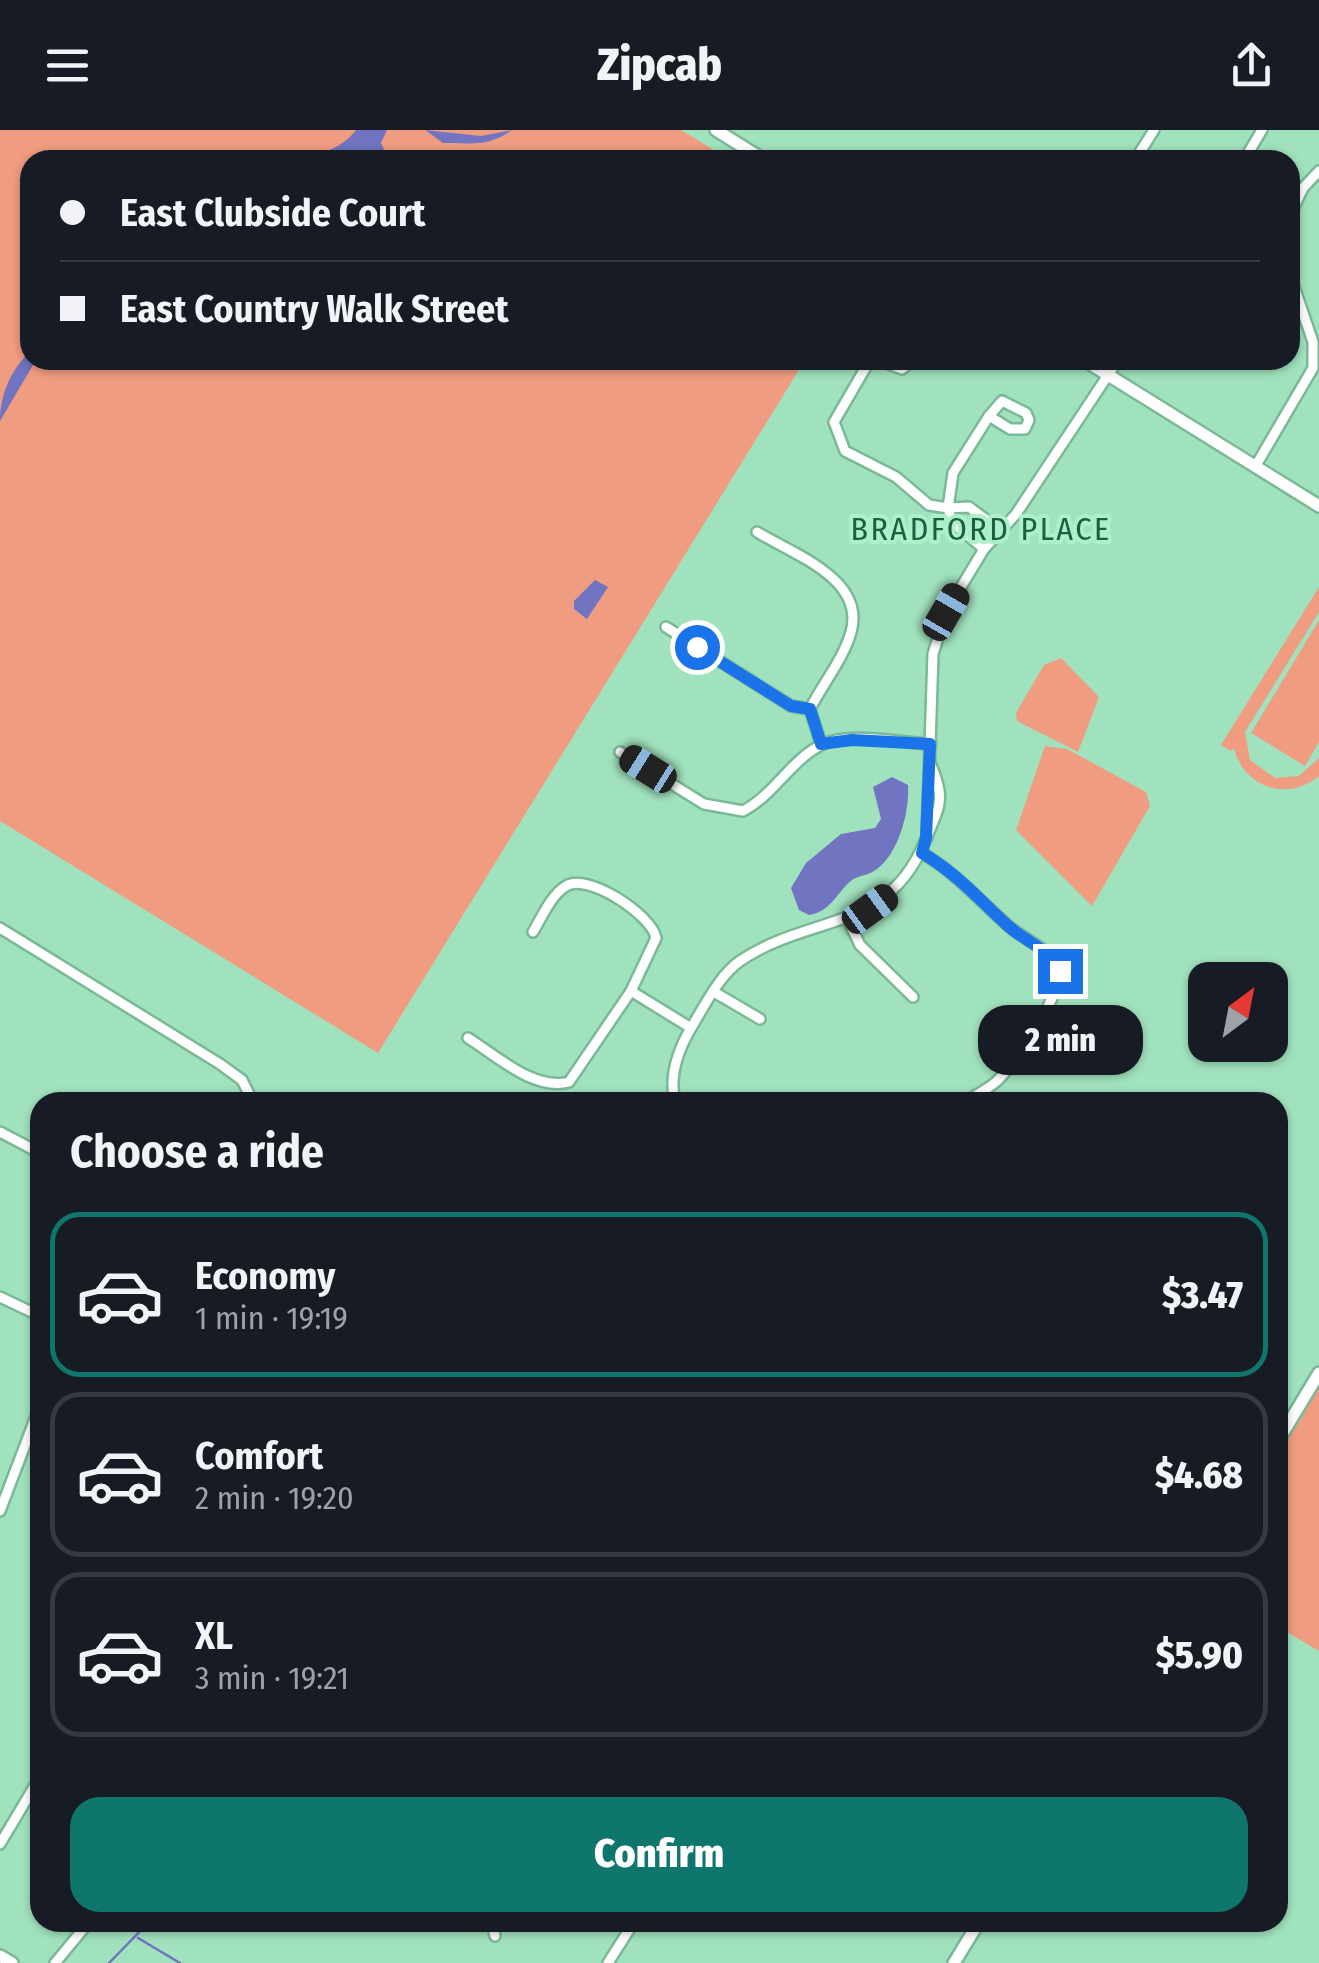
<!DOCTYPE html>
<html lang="en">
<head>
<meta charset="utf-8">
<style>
  body { margin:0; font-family:"Fira Sans Condensed",sans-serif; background:#20242c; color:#f1f3f6; height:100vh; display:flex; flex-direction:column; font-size:38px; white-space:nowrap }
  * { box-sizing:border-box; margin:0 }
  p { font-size:32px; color:#9ea1a6 }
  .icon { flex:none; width:55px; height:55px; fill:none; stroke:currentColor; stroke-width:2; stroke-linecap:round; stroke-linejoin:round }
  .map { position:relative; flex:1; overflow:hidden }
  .panel { position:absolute; left:30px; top:962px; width:1258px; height:840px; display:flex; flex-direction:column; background:#171b24; border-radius:30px; box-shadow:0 2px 8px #0004 }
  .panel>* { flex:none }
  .top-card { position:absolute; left:20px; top:20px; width:1280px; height:220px; border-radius:30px; box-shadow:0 2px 8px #0004; display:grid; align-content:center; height:220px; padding:0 40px; background:#171b24 }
  .needle { width:65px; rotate:32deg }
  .tools { position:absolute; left:1188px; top:832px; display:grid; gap:20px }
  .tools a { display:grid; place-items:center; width:100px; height:100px; border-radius:20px; background:#171b24; box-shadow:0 2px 8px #0004; font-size:50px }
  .end { position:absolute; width:45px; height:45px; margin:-22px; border:12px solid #1a73e8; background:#fff; box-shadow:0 0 0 5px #fff }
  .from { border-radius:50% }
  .bubble { position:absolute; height:70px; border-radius:30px; background:#171b24; box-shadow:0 2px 8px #0004; font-size:32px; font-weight:800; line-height:70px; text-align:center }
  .car { position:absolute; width:30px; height:60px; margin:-30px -15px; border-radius:12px; box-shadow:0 0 8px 2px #0007; background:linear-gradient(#222 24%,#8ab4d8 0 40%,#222 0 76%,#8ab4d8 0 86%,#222 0) }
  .top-card b { display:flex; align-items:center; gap:35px; height:95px; font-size:38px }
  .top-card b+b { border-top:2px solid #363941 }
  .top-card i { width:25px; height:25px; background:#f1f3f6 }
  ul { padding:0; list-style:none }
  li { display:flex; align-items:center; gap:30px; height:165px; margin:0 20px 15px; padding:0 20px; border:5px solid #363941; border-radius:30px }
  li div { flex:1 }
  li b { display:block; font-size:38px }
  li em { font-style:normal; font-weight:800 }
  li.active { border-color:#0f766e }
  li>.icon { width:90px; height:90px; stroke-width:1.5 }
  h2 { padding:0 40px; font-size:45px; line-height:120px }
  .button { display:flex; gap:20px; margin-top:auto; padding:20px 40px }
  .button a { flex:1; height:115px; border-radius:30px; background:#0f766e; color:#fff; font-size:40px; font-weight:800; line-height:115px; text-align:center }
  header { display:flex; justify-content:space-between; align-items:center; height:130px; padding:0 40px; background:#171b24; font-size:45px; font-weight:800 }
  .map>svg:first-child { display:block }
  .green { fill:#f09c80 }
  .water { fill:#7074c1 }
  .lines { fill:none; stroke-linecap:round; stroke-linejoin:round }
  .stream { stroke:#7074c1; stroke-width:2.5 }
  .minor-casing { stroke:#7ab996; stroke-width:14 }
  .major-casing { stroke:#7ab996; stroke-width:16 }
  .minor { stroke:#fff; stroke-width:9 }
  .major { stroke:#fff; stroke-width:11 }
  .route { stroke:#1a73e8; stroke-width:12 }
  .labels { text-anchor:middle; stroke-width:8; stroke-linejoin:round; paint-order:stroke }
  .neighbourhood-label { font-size:32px; letter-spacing:2.5px; fill:#1e5e40; stroke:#aeefcb }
</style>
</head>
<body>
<header><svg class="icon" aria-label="menu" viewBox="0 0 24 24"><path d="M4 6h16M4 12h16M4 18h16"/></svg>Zipcab<svg class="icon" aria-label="share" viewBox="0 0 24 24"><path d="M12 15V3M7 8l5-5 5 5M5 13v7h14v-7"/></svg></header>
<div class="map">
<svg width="1319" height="1833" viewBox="0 0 1319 1833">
  <rect width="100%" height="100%" fill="#a1e2be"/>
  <g class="green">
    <polygon points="0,0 681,0 730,30 30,30 30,230 805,230 378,923 0,691"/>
    <path d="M1319 457V482L1245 602 1250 630 1275 648 1299 646 1319 628V646C1287 672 1244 658 1234 618L1231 621 1221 615Z"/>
    <polygon points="1319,490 1319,612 1305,636 1251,603"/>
    <polygon points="1061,528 1099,567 1078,622 1017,591 1016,583 1044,535"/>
    <polygon points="1045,616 1067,619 1146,662 1150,676 1092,776 1016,700"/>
    <polygon points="1319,1246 1319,1521 1278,1497 1278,1312"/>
  </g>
  <g class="water">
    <path d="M356 0H387L381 13 386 24 381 30H288C311 28 342 20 356 0Z"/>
    <path d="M425 0 481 6 512 0C488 17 470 13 443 13Z"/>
    <path d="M30 222V230H36L0 291C0 265 11 239 30 222Z"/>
    <polygon points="595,450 608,457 587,489 574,479 574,471"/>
    <path d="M892 647 908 655C910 681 898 727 874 741 867 746 859 745 852 750 836 763 832 781 809 785L799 780 791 758 806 733 841 704 875 698 881 689 873 657Z"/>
  </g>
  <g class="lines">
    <g class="stream">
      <polyline points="138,1808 180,1833"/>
      <polyline points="109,1833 149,1792"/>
    </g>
    <defs>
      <g id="minor">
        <polyline points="1135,30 1154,0"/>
        <polyline points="1244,30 1262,0"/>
        <polyline points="1290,85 1303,58 1319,41"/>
        <polyline points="870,230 834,292 845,321 896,347 929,375 948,378 953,343 989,286"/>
        <polyline points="878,230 902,239 913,230"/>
        <polygon points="1002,271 1026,283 1029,290 1025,299 1010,299 989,286"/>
        <polyline points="1255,337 1313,238 1313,212 1290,145"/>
        <path d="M757 402C793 424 866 449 851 502 844 528 822 555 810 579L821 614"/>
        <polyline points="984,419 952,392 948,378 969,377 1000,400"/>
        <polyline points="666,497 791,576 810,579"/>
        <path d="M620 622 704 674 743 681C774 665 790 631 821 615 849 601 900 613 931 614"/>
        <polyline points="927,708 933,524 946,482 984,419 1016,384 1118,230"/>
        <path d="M922 723C958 744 980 772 1011 798 1025 810 1052 820 1058 837 1066 860 1015 934 997 951 988 959 975 966 964 972"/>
        <polyline points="847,788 860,815 913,867"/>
        <polyline points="0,798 220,934 242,950 253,972"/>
        <polyline points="631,861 691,898"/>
        <polyline points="714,862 760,889"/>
        <path d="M468 908C497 926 534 961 569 952L631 861 656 808C652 785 587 742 566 756 551 765 542 787 533 802"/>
        <polyline points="852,970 853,972"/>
        <path d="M675 972C668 944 679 917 694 893 706 873 720 845 740 831 809 784 888 803 925 711 939 677 947 670 930 633"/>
        <polyline points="1136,972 1137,970"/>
        <polyline points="0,1002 40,1023"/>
        <polyline points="0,1167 40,1186"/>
        <polyline points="0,1381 40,1276"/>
        <polyline points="0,1714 40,1647"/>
        <polyline points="492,1792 495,1806"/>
        <polyline points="55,1833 89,1792"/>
        <polyline points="608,1833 634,1792"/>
      </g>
      <g id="major">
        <polyline points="716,0 764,30"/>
        <polyline points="1084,230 1319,376"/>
        <polyline points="1278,1311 1319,1243"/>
        <polyline points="0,1826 12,1833"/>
        <polyline points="954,1833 979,1792"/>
      </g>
    </defs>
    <use href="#minor" class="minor-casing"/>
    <use href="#major" class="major-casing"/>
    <use href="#minor" class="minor"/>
    <use href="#major" class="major"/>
  </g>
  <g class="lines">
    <path class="route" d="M697 517 791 576 810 579 821 614 852 610 930 614 926 708 922 723C956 743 978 768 1007 795 1024 811 1050 819 1060 841"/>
  </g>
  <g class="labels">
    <g class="neighbourhood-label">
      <text x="981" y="410">BRADFORD PLACE</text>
    </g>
  </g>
</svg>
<div class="tools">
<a><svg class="needle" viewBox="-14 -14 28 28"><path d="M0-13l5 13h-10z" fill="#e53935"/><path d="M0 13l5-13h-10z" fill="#9ea1a6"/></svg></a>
</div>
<i class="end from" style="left:697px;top:517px"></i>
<i class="end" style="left:1060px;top:841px"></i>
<div class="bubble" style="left:978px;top:875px;width:165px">2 min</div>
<i class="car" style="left:946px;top:482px;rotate:30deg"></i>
<i class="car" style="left:648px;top:639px;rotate:302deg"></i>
<i class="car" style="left:870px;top:779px;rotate:54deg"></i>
<div class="top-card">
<b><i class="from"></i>East Clubside Court</b>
<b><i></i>East Country Walk Street</b>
</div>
<section class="panel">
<h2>Choose a ride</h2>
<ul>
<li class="active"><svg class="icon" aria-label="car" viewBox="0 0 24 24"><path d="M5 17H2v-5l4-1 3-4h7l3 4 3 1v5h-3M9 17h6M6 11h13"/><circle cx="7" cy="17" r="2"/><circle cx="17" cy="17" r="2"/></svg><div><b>Economy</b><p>1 min · 19:19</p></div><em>$3.47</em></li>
<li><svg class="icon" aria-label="car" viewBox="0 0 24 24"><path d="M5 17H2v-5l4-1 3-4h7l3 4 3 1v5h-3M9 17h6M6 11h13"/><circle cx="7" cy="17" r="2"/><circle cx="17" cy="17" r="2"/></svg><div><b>Comfort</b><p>2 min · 19:20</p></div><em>$4.68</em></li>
<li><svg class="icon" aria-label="car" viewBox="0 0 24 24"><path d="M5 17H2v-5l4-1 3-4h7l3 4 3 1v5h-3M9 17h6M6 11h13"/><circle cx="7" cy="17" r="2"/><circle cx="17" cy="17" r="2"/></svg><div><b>XL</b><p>3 min · 19:21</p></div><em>$5.90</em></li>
</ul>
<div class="button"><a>Confirm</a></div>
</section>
</div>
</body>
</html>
